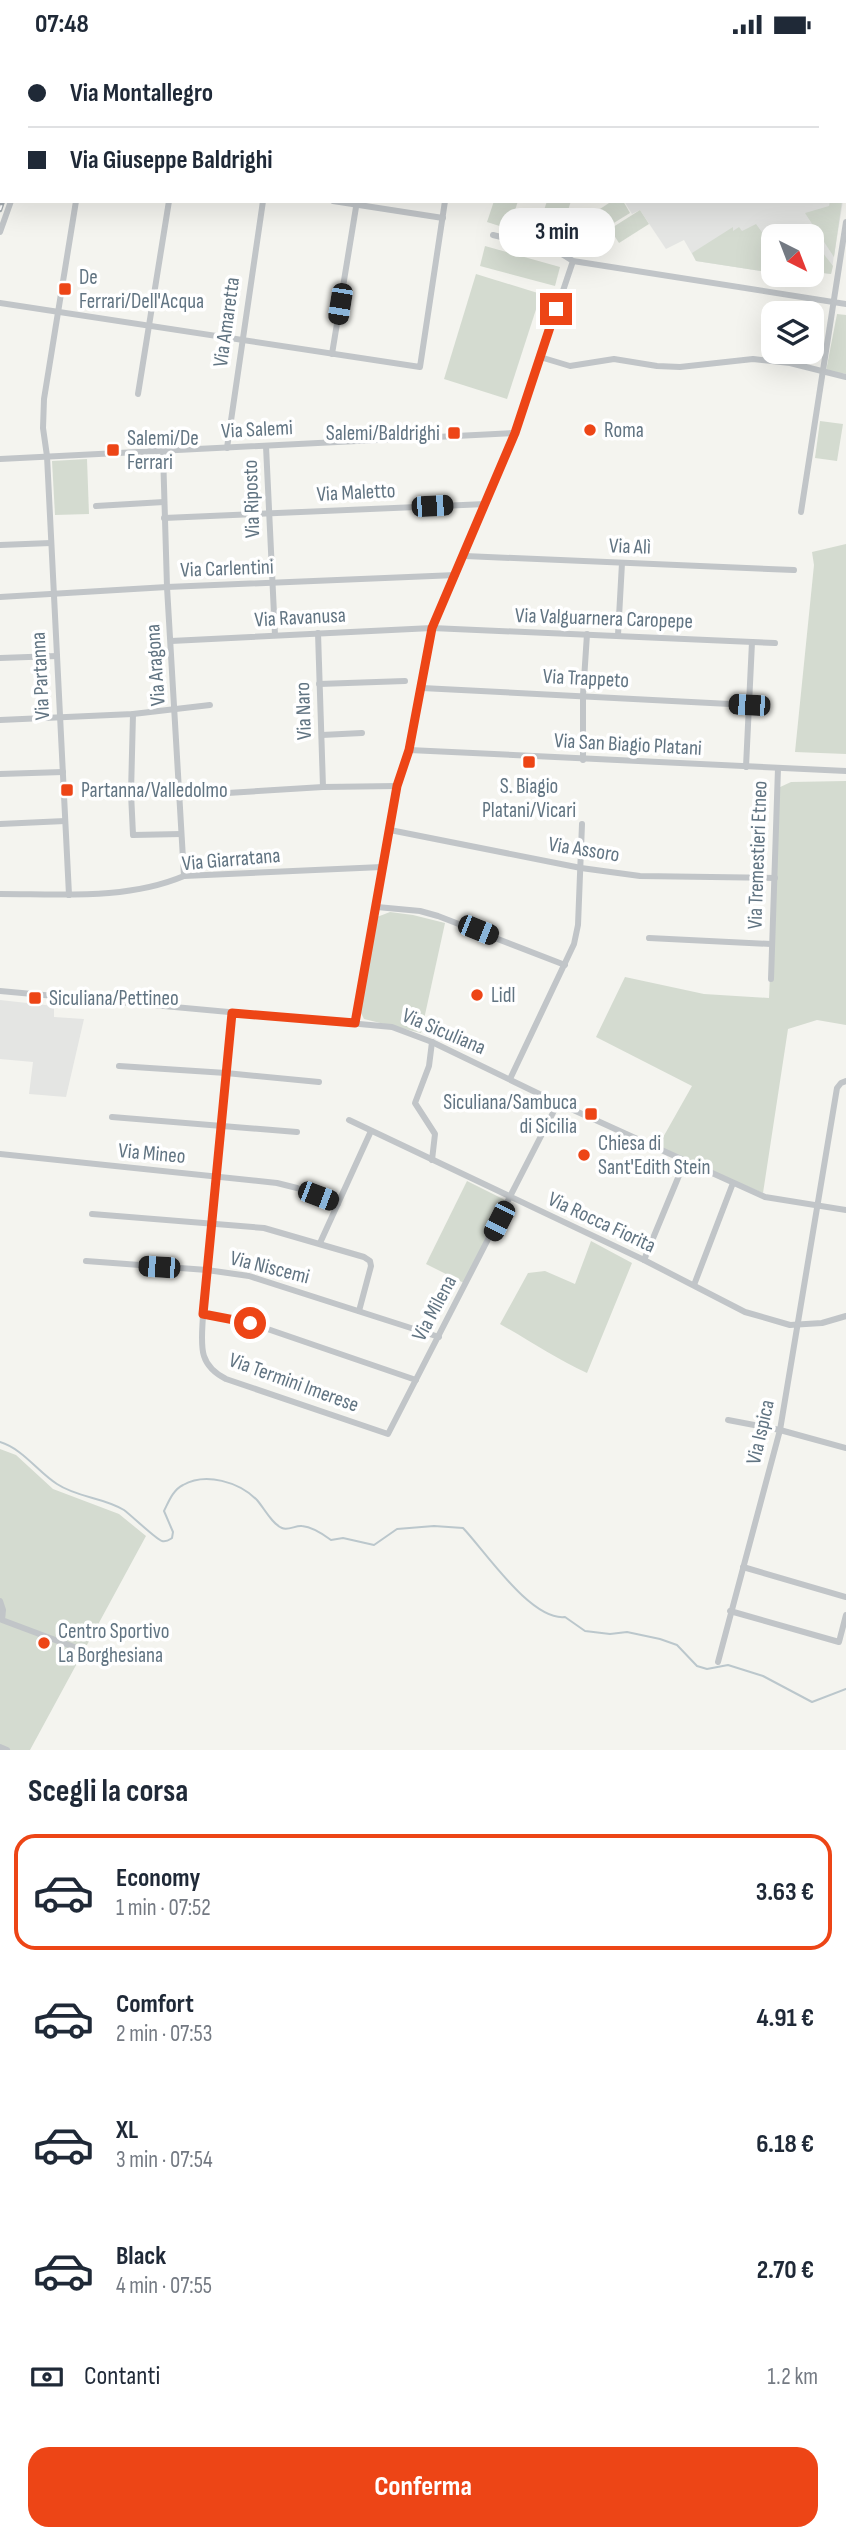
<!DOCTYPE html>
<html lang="it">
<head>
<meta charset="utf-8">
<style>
  body { margin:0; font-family:"Sofia Sans Condensed",sans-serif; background:#f2f2f3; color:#1f2937; height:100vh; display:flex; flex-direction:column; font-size:26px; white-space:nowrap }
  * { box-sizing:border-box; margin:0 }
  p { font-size:23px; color:#747a83 }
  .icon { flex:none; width:38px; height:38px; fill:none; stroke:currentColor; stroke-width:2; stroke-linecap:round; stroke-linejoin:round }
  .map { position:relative; height:1701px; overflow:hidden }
  .panel { display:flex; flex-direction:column; background:#fff; flex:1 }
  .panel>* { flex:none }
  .guide { position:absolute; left:0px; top:0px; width:847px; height:154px; box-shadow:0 7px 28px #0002; display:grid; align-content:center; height:154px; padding:0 28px; background:#fff }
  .needle { width:46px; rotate:138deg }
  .buttons { position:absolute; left:761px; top:175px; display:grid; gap:14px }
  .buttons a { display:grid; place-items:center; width:63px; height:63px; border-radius:14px; background:#fff; box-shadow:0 7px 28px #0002; font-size:35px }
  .end { position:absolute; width:32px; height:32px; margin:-16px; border:9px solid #ed4516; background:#fff; box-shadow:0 0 0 4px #fff }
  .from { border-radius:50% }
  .bubble { position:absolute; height:49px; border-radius:21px; background:#fff; box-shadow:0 7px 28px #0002; font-size:23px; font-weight:700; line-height:49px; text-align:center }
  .car { position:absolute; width:21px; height:42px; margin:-21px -10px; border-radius:9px; box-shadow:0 0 5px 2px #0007; background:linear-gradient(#222 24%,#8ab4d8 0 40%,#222 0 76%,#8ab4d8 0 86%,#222 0) }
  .guide b { display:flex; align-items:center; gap:24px; height:66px; font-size:26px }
  .guide b+b { border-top:2px solid #e0e1e3 }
  .guide i { width:18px; height:18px; background:#1f2937 }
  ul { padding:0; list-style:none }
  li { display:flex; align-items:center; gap:21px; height:116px; margin:0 14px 10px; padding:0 14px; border:4px solid transparent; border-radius:21px }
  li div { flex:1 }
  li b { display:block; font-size:26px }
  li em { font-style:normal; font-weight:700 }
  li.current { border-color:#ed4516 }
  li>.icon { width:63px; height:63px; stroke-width:1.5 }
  h2 { padding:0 28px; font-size:32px; line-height:84px }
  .pay { display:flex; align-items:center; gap:18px; height:77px; padding:0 28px; font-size:26px }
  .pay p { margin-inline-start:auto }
  .primary-button { display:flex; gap:14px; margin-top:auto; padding:14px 28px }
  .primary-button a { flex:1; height:80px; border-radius:21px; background:#ed4516; color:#fff; font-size:28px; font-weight:700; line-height:80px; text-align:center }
  .status { display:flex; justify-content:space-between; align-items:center; height:49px; padding:0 35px; background:#fff; direction:ltr }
  .status svg { height:19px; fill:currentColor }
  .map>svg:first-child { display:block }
  .built { fill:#e4e5e3 }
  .green { fill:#d4dbd0 }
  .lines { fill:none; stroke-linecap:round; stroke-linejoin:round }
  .stream { stroke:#bbc7cc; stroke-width:2 }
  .primary-casing { stroke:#b4b8bc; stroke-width:13 }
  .street { stroke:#c1c5c8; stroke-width:6 }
  .primary { stroke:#fff; stroke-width:10 }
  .rail-casing { stroke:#a1a8ad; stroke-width:4.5 }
  .rail { stroke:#fff; stroke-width:2; stroke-dasharray:5; stroke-linecap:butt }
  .route { stroke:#ed4516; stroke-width:9 }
  .poi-dot { fill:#ed4516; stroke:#fff; stroke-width:2.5 }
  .labels { text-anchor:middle; stroke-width:7; stroke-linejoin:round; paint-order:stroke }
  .poi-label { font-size:21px; fill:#617482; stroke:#fff; text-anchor:start }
  .street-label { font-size:21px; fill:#617482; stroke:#fff }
</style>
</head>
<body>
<div class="status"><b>07:48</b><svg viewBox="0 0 49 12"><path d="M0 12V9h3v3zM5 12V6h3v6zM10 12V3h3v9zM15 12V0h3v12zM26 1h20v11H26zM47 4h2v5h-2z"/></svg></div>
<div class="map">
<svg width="846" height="1701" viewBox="0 0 846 1701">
  <rect width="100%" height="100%" fill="#f4f4ef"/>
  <g class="built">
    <polygon points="624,152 843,152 831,225 823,224 821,232 783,226 812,226 812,187 774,187 773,224 696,212 684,191 666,200 640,161 632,165"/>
    <polygon points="0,951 54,957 54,968 84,970 66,1048 29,1045 33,1013 0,1010"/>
  </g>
  <g class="green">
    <polygon points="494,152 518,152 509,180 487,173"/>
    <polygon points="547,152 571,152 559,189 537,183"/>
    <polygon points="612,152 623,152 630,164 604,180 594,164"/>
    <polygon points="830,152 842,152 834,208 805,164 829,157"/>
    <polygon points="640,161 649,175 619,194 610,180"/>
    <polygon points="756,175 767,190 773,190 773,224 696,212 692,204 733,178 733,182 739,178 742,182"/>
    <polygon points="812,190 833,217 831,225 823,224 821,232 783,226 812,226"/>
    <polygon points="485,197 560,218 555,237 480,217"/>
    <polygon points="476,225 541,245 507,350 444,330"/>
    <polygon points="837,265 846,266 846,325 826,322"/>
    <polygon points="820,372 843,375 837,412 815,409"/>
    <polygon points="87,410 89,465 55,466 52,412"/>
    <polygon points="846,495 846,705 795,703 814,516 812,503"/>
    <polygon points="846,732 846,976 817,971 788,980 763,1144 657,1099 692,1037 596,988 625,928 704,945 769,949 778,739 791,733"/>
    <polygon points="390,863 413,866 445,874 421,984 364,970 359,960 377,868"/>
    <polygon points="467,1132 505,1151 464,1234 426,1215"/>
    <path d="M591 1192 632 1214 587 1324C556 1310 530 1292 500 1275L528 1224 545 1222 575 1235Z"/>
    <polygon points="0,1400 16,1406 53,1440 119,1465 146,1487 30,1701 0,1701"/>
  </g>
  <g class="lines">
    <path class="stream" d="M0 1393C23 1400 38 1423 57 1435 78 1449 103 1448 124 1461 132 1467 157 1491 162 1492 167 1493 169 1491 172 1489L173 1483 164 1462C169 1452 173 1441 183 1436 206 1423 239 1433 257 1451 264 1459 272 1475 282 1479 288 1482 296 1476 302 1477 313 1478 323 1485 331 1491L343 1489 374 1496 397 1480 434 1477 463 1479C485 1502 531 1572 565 1568L585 1582 610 1585 627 1583 660 1590 677 1596 697 1617 707 1620 728 1616 763 1627 812 1653 846 1640"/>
    <defs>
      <g id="primary">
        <polyline points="47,2 48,0"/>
        <polyline points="0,127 2,122"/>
      </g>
    </defs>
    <use href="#primary" class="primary-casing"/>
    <g class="street">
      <polyline points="19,0 20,2"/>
      <polyline points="801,0 812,2"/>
      <polyline points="98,2 99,0"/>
      <polyline points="192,2 192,0"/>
      <polyline points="286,2 286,0"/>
      <polyline points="380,2 380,0"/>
      <polyline points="468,2 468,0"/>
      <polyline points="548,2 548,0"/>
      <polyline points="845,7 846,7"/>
      <polyline points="0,69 2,63"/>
      <polyline points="0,116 2,114"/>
      <polyline points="333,152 443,169"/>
      <polyline points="0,183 11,152"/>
      <polyline points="493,186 557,202 573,212 846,255"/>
      <polyline points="0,254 420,318 445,152"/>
      <polyline points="332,305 357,152"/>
      <polyline points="540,308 570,317 614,310 657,317 680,318 753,310 790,314 846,328"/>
      <polyline points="138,345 169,152"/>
      <polyline points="266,397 275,586"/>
      <polyline points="227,399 263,152"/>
      <polyline points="163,403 167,538 184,827"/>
      <polyline points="0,410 515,384"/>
      <polyline points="96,457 164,453"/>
      <polyline points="801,463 846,173"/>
      <polyline points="164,469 486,455"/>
      <polyline points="0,496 51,494"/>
      <polyline points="465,507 794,521"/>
      <polyline points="0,548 167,538 456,526"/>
      <polyline points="318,584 323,738"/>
      <polyline points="618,586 622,514"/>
      <polyline points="171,592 432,579 775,594"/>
      <polyline points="0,609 57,607"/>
      <polyline points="319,635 405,632"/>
      <polyline points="422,639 749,656"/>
      <polyline points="133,665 131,744 133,786 181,785"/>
      <polyline points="0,671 133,665 210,656"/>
      <polyline points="322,686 362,684"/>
      <polyline points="409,701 846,722"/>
      <polyline points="583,711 583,646 587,585"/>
      <polyline points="746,718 752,593"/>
      <polyline points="0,725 63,723"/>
      <polyline points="179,747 323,738 397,737"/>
      <polyline points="0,775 65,772"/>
      <polyline points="390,781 581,819 640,827 775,829"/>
      <path d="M0 845C61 845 127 851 184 827L382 818"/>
      <polyline points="69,846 47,407 43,379 44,350 76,152"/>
      <polyline points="377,858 420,862 438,867 565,916"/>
      <polyline points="649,889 771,895"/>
      <polyline points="771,930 778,719"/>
      <polyline points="0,942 392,978 432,993 558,1054 765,1148 846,1161"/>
      <path d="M232 964 203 1265C202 1294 196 1315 226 1330L388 1385 558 1054"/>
      <polyline points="355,974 397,737 409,701 432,579 515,384 573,212"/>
      <polyline points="119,1017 226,1024 319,1033"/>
      <polyline points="510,1030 574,895 578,876 582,775"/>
      <polyline points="112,1068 297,1083"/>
      <polyline points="349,1071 644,1211 745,1263 790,1276 822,1274 846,1267"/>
      <polyline points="0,1105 277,1134 297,1139 338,1155"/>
      <polyline points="432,1111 435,1085 415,1054 429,1017 432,993"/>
      <polyline points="92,1165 264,1179 364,1208 370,1212 371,1217 359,1262"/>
      <polyline points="320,1194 371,1082"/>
      <polyline points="644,1211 685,1112"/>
      <polyline points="86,1212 207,1221 249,1227 439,1288"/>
      <polyline points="694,1236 733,1134"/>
      <polyline points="203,1265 250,1274 416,1331"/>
      <polyline points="728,1371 780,1381 846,1399"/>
      <polyline points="743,1518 846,1548"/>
      <polyline points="0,1552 3,1561 2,1571 74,1598"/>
      <polyline points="730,1562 839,1593 846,1566"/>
      <polyline points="718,1613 780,1381 837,1039 841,1034 846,1032"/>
      <polyline points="0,1698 7,1701"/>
    </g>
    <use href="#primary" class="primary"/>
    <defs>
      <g id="rail">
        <polyline points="67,2 68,0"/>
        <polyline points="0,161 3,152"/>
      </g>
    </defs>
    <use href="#rail" class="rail-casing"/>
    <use href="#rail" class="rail"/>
  </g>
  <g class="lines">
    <polyline class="route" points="250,1274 203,1265 232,964 355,974 397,737 409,701 432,579 515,384 556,260"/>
  </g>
  <g class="poi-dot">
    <rect x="58" y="233" width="14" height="14" rx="3.5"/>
    <circle cx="590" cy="381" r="7"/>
    <rect x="447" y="377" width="14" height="14" rx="3.5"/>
    <rect x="106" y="394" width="14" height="14" rx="3.5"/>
    <rect x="522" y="706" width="14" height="14" rx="3.5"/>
    <rect x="60" y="734" width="14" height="14" rx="3.5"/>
    <circle cx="477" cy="946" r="7"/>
    <rect x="28" y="942" width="14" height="14" rx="3.5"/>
    <rect x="584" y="1058" width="14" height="14" rx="3.5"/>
    <circle cx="584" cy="1106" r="7"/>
    <circle cx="44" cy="1594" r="7"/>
  </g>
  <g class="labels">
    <g class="poi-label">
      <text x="79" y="235">De<tspan x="79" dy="24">Ferrari/Dell'Acqua</tspan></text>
      <text x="604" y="388">Roma</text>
      <text x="440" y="391" text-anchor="end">Salemi/Baldrighi</text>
      <text x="127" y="396">Salemi/De<tspan x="127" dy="24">Ferrari</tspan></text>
      <text x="529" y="744" text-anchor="middle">S. Biagio<tspan x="529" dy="24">Platani/Vicari</tspan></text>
      <text x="81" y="748">Partanna/Valledolmo</text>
      <text x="491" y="953">Lidl</text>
      <text x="49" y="956">Siculiana/Pettineo</text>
      <text x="577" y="1060" text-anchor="end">Siculiana/Sambuca<tspan x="577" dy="24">di Sicilia</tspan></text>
      <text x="598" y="1101">Chiesa di<tspan x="598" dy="24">Sant'Edith Stein</tspan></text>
      <text x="58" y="1589">Centro Sportivo<tspan x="58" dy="24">La Borghesiana</tspan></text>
    </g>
    <g class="street-label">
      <text transform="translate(226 273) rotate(-82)" y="7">Via Amaretta</text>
      <text transform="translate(257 380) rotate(-3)" y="7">Via Salemi</text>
      <text transform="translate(356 443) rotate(-3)" y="7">Via Maletto</text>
      <text transform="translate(251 450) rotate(-92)" y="7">Via Riposto</text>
      <text transform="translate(630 497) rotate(2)" y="7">Via Alì</text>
      <text transform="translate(227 519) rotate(-2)" y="7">Via Carlentini</text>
      <text transform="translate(300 568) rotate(-3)" y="7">Via Ravanusa</text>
      <text transform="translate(604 569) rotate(2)" y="7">Via Valguarnera Caropepe</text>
      <text transform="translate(155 616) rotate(-94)" y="7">Via Aragona</text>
      <text transform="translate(40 627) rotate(-93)" y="7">Via Partanna</text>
      <text transform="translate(586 629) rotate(3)" y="7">Via Trappeto</text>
      <text transform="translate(303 662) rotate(-92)" y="7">Via Naro</text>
      <text transform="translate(628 695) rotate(3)" y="7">Via San Biagio Platani</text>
      <text transform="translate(584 800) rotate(9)" y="7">Via Assoro</text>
      <text transform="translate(757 806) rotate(-88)" y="7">Via Tremestieri Etneo</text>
      <text transform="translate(231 810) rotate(-5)" y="7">Via Giarratana</text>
      <text transform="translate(444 982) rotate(23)" y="7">Via Siculiana</text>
      <text transform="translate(152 1104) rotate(5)" y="7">Via Mineo</text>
      <text transform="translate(602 1173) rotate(25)" y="7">Via Rocca Fiorita</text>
      <text transform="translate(270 1218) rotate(14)" y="7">Via Niscemi</text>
      <text transform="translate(434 1259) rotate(-62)" y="7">Via Milena</text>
      <text transform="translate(294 1333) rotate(20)" y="7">Via Termini Imerese</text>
      <text transform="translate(760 1383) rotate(-77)" y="7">Via Ispica</text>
    </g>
  </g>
</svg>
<div class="buttons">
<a><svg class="needle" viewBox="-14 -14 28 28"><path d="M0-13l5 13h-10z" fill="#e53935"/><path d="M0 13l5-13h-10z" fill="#747a83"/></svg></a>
<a><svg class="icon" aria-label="layers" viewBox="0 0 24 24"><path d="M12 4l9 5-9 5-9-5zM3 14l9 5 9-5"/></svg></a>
</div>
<i class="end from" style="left:250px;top:1274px"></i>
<i class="end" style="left:556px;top:260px"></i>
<div class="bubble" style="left:499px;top:159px;width:116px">3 min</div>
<i class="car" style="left:340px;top:255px;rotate:189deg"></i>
<i class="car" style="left:432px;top:457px;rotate:87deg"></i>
<i class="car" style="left:749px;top:656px;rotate:273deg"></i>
<i class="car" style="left:478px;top:881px;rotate:112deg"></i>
<i class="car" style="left:318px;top:1147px;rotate:111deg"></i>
<i class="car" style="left:499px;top:1172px;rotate:207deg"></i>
<i class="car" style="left:159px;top:1218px;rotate:274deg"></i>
<div class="guide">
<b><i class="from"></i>Via Montallegro</b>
<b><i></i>Via Giuseppe Baldrighi</b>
</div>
</div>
<section class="panel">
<h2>Scegli la corsa</h2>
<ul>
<li class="current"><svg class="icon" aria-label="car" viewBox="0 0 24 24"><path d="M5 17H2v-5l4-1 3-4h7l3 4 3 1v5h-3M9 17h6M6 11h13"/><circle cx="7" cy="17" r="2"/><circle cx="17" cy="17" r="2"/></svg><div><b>Economy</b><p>1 min · 07:52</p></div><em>3.63 €</em></li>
<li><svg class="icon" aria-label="car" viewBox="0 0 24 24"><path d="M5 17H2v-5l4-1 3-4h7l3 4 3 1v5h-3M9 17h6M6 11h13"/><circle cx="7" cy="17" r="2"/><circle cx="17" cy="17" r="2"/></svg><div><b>Comfort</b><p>2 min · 07:53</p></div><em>4.91 €</em></li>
<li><svg class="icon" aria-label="car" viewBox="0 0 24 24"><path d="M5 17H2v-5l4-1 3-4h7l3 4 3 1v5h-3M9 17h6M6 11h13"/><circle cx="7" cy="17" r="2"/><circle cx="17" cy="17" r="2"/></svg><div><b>XL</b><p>3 min · 07:54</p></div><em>6.18 €</em></li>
<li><svg class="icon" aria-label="car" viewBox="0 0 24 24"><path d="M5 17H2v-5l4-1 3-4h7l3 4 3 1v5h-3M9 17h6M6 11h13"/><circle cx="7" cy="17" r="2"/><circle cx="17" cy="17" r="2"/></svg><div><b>Black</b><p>4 min · 07:55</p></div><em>2.70 €</em></li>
</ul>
<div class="pay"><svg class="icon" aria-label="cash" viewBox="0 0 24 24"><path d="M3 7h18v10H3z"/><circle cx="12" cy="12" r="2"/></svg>Contanti<p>1.2 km</p></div>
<div class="primary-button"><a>Conferma</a></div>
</section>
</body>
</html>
